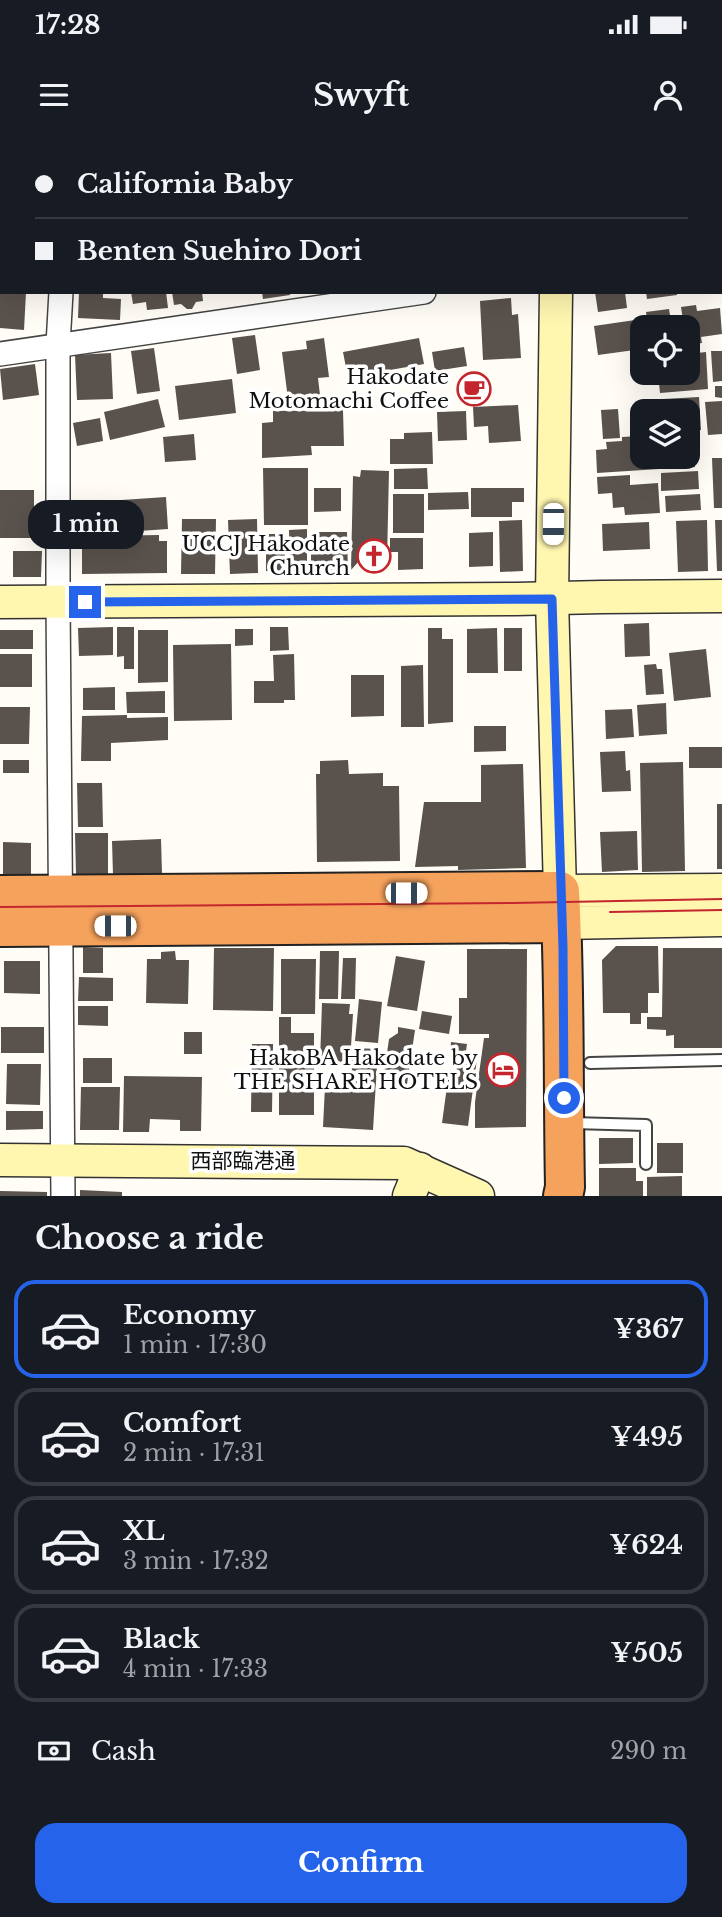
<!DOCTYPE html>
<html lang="en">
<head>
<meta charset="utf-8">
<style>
  body { margin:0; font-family:"Libre Baskerville","Noto Sans JP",serif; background:#242831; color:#f1f3f6; height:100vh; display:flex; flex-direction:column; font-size:26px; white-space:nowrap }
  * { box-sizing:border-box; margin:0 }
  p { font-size:23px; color:#9ea1a6 }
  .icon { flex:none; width:38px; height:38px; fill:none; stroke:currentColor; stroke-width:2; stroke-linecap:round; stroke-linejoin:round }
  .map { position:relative; height:1056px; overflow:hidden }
  .panel { display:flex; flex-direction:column; background:#171b24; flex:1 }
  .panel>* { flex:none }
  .hud { position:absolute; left:0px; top:0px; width:723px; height:154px; box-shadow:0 7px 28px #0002; display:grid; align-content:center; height:154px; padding:0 35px; background:#171b24 }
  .controls { position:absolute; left:630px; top:175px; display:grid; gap:14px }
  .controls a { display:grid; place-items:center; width:70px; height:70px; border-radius:14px; background:#171b24; box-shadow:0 7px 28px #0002; font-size:35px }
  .end { position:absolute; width:32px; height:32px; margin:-16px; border:9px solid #2563eb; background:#fff; box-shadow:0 0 0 4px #fff }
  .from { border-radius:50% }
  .bubble { position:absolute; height:49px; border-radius:21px; background:#171b24; box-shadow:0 7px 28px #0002; font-size:23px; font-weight:700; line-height:49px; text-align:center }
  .car { position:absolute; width:21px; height:42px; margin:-21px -10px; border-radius:9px; box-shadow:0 0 5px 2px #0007; background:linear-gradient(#fff 24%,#345 0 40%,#fff 0 76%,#345 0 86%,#fff 0) }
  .hud b { display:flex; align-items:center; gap:24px; height:66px; font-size:26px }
  .hud b+b { border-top:2px solid #363941 }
  .hud i { width:18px; height:18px; background:#f1f3f6 }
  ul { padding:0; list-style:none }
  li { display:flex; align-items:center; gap:21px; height:98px; margin:0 14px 10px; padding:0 21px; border:4px solid #363941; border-radius:21px }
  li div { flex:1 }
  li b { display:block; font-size:26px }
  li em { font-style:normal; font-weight:700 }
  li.active { border-color:#2563eb }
  li>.icon { width:63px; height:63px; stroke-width:1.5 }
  h2 { padding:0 35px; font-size:32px; line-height:84px }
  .pay { display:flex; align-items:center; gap:18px; height:77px; padding:0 35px; font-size:26px }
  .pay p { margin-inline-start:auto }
  .action { display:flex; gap:14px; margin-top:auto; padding:14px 35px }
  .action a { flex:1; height:80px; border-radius:21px; background:#2563eb; color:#fff; font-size:28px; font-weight:700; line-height:80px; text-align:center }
  .status { display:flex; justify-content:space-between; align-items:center; height:49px; padding:0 35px; background:#171b24; direction:ltr }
  .status svg { height:19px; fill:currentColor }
  header { display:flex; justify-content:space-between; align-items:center; height:91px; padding:0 35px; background:#171b24; font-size:32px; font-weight:700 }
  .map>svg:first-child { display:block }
  .building { fill:#5a524d }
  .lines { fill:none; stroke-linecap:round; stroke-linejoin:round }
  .lane-casing { stroke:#444; stroke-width:14 }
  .street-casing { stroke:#444; stroke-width:26 }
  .secondary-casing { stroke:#333; stroke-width:35 }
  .highway-casing { stroke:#222; stroke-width:42 }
  .lane { stroke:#fff; stroke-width:10 }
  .street { stroke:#fff; stroke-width:23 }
  .secondary { stroke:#fff6b0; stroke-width:32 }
  .highway { stroke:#f5a25d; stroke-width:38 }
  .tram { stroke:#c4262e; stroke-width:2 }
  .route { stroke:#2563eb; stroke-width:9 }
  .labels { text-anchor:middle; stroke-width:7; stroke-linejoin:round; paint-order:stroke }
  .poi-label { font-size:21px; fill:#111; stroke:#fff; text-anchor:end }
  .street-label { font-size:21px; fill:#111; stroke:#fff }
</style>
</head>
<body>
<div class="status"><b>17:28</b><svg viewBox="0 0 49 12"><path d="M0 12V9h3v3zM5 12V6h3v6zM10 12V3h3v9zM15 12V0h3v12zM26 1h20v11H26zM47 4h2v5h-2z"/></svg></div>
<header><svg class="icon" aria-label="menu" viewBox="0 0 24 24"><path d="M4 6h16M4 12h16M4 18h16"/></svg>Swyft<svg class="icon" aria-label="person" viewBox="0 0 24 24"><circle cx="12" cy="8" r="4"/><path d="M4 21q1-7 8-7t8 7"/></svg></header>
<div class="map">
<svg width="722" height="1056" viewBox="0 0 722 1056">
  <rect width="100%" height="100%" fill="#fffdf5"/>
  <g class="building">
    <polygon points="0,152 26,152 24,190 0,188"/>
    <polygon points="79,152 103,152 103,158 121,159 120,180 78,178"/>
    <polygon points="131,152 166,152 168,168 147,170 146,162 133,164"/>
    <polygon points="172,152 202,152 203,161 196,162 192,169 187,169 181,164 174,165"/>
    <polygon points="262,152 290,152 290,155 263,159"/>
    <polygon points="595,152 625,152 627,168 598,172"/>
    <polygon points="646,152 677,152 677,155 647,159"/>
    <polygon points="511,158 512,175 518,174 521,218 483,220 480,161"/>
    <polygon points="696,165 697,171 720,168 722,194 701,197 702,203 688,205 688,187 684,187 681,167"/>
    <polygon points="669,169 672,187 648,187 646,172"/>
    <polygon points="642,179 642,209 598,215 594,186"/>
    <polygon points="255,195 260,230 237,234 232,198"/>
    <polygon points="324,198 329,237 318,238 320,255 288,259 282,212 307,209 306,201"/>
    <polygon points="419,198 424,224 390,230 392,237 379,239 378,233 348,238 343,212"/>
    <polygon points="464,207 467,226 435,231 432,212"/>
    <polygon points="154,208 160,251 137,254 131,211"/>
    <polygon points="711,211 722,211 722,241 713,242"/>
    <polygon points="706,212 708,249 660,253 658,233 688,233 688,214"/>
    <polygon points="111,213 113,259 77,260 75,215"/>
    <polygon points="35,224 39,255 3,260 0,229"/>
    <polygon points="232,239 236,273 179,280 175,246"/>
    <polygon points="715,246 722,246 722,258 715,257"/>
    <polygon points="699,257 701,290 688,291 688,271 664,271 663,259"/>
    <polygon points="158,259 165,287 110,300 104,272"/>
    <polygon points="722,261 722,294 708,295 705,262"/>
    <polygon points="655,262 656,271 642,271 642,317 658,317 659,329 597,333 596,310 607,309 606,302 622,301 622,297 640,296 638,263"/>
    <polygon points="518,265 521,301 489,303 488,286 474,287 473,267"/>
    <polygon points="618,269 620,298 603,299 601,270"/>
    <polygon points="343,270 344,306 311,306 312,315 262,318 262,283 273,282 273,271"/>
    <polygon points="466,271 467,300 438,301 437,272"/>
    <polygon points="100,278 103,301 77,306 73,283"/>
    <polygon points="432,292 433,324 390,324 390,299 404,299 404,293"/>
    <polygon points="194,294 196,320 165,322 163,297"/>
    <polygon points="688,302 694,302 695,327 663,329 662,317 688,317"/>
    <polygon points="712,318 722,318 722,368 714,368"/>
    <polygon points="263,328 308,328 308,385 264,385"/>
    <polygon points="427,328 428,349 394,349 394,329"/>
    <polygon points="361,330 389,331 387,420 360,420 351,430 353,336 360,337"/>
    <polygon points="698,331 699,349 661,351 661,333"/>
    <polygon points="630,335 630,345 658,343 660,373 625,375 624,367 613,368 612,353 598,354 597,337"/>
    <polygon points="314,348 341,348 341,371 314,372"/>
    <polygon points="471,348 524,348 524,362 512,362 512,377 471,377"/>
    <rect x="0" y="350" width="34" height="48"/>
    <polygon points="468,352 469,369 428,370 428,353"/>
    <rect x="393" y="354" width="31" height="39"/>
    <polygon points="700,354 701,370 666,372 665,356"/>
    <polygon points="166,357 168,389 79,395 77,363"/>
    <polygon points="182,379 216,379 215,434 181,434"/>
    <polygon points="257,379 258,433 230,434 228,380"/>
    <polygon points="522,380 523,431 500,432 499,381"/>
    <polygon points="707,380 708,431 678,432 676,381"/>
    <polygon points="715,380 722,380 722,431 717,431"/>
    <polygon points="649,382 650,409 603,411 602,384"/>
    <polygon points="307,389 307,433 290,433 289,390"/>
    <polygon points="311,392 347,392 348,435 311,435"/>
    <polygon points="493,392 493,426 469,427 469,393"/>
    <rect x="266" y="394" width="19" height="37"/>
    <polygon points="159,395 159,401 167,401 167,433 82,434 82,404 103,403 103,396"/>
    <polygon points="390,398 423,398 423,429 398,430 398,412 390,412"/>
    <polygon points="13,411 42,411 41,437 13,437"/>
    <polygon points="649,483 650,516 625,517 624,484"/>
    <polygon points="113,487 113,515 79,516 78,488"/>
    <polygon points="117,487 134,487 134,529 124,529 124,516 117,517"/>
    <polygon points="270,487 288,487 289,510 270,511"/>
    <polygon points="428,488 442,488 442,499 453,499 453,582 428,584"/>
    <polygon points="497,488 498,533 467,533 467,489"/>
    <rect x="504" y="488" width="18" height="43"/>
    <polygon points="235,489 253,489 253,505 235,506"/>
    <rect x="0" y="490" width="33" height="19"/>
    <polygon points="138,490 168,490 168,542 138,543"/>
    <polygon points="231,504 232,580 174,581 173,505"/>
    <polygon points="706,509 711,557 674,561 669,513"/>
    <rect x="0" y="514" width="32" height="33"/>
    <polygon points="294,514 295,560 284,560 284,563 254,563 254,541 274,541 273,515"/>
    <polygon points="656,524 657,529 662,529 664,554 646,555 644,525"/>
    <polygon points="423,525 424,587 401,587 401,526"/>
    <polygon points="351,535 384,535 384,576 351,577"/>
    <polygon points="115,547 115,570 83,570 83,548"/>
    <polygon points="165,551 165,573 127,573 126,552"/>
    <polygon points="666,563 667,594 639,596 637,565"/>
    <polygon points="0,567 30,567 29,604 0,604"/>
    <polygon points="632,569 634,597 606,599 605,570"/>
    <polygon points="127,575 127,578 168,577 168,600 111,603 111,621 81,621 82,576"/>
    <polygon points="474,586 506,586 506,611 474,612"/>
    <rect x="689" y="607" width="33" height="21"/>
    <polygon points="625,611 626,631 630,630 631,651 602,652 600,612"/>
    <rect x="3" y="620" width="26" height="13"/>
    <polygon points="348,620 349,634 383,633 383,646 399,646 400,721 317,722 316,634 320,634 320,621"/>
    <polygon points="683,622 685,731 642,732 640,623"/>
    <polygon points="523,624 526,728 458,730 458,726 415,727 424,662 481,662 481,625"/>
    <polygon points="77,643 102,643 103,687 78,687"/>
    <rect x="717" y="664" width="5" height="65"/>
    <polygon points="637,691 638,730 602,732 600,692"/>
    <polygon points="75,693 108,693 108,734 76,735"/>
    <polygon points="161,699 162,733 113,735 112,701"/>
    <polygon points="3,702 31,703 31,735 3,735"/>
    <polygon points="616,806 658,806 659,853 648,853 648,873 641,873 641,884 630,884 630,873 603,873 602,820"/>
    <polygon points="83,807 103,808 103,833 83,833"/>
    <polygon points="214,808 274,808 273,871 213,870"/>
    <polygon points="663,808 722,808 722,908 674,908 674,895 666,896 666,890 647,889 647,877 662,877"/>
    <polygon points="467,809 527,809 526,987 475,988 475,962 484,898 489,898 489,894 459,894 459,858 467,858"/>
    <polygon points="175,811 176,820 189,820 188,864 146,863 147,819 161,819 161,812"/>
    <polygon points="320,811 339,811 338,859 319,859"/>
    <polygon points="396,816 425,821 417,871 387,866"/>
    <polygon points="343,818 356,818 355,859 341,859"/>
    <polygon points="281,819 316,819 315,874 281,874"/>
    <polygon points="4,821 40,821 40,854 4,853"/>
    <polygon points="79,837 113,838 113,861 78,861"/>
    <polygon points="359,859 382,862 378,903 355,901"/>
    <polygon points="322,863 350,864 349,874 353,874 350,923 320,922"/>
    <polygon points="78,866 108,866 108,886 78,885"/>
    <polygon points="422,871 452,876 449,894 419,889"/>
    <polygon points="279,877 291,877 291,893 314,893 314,975 279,975"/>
    <rect x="1" y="887" width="43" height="26"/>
    <polygon points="398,887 415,890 407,944 383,941 389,899 398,893"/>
    <rect x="184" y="892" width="18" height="22"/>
    <polygon points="451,902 467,904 465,918 477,919 468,986 442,983 448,939 455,940 459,915 450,914"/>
    <polygon points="252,904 273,904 272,972 251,972"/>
    <polygon points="353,908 378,909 373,990 323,987 325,946 351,946"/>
    <rect x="83" y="918" width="29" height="25"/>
    <polygon points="7,924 41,924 40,965 6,964"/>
    <polygon points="124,936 202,937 201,991 180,991 180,980 150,979 149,992 123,992"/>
    <polygon points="81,947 120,947 119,990 80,990"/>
    <polygon points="6,971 43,971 43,989 6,990"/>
    <polygon points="599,998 633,998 633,1023 599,1024"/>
    <rect x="657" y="1003" width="26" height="30"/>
    <polygon points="599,1028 636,1028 636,1041 643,1041 643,1056 599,1056"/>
    <polygon points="682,1036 682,1056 647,1056 647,1037"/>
    <polygon points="80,1050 122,1052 122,1056 80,1056"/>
    <polygon points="0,1051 47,1052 47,1056 0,1056"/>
  </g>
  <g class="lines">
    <defs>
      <g id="lane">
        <polyline points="590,923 722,920"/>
        <polyline points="572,983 646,985 646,1024"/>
      </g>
      <g id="street">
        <polyline points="68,2 68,0"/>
        <polyline points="721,105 722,105"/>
        <polyline points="61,152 58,205 58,461 63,1056"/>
        <polyline points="0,214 424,152"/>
      </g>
      <g id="secondary">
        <polyline points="556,2 556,0"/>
        <polyline points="556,152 552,459 560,751 722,750"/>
        <polyline points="0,462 516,459 602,457 722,456"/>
        <polyline points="561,783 722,780"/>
        <polyline points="0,1020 404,1023 478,1056"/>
        <polyline points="409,1056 420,1029"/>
      </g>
      <g id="highway">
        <path d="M0 755 560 751C565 849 563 948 565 1047L563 1056"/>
        <polyline points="0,787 561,783"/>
      </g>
    </defs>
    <use href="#lane" class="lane-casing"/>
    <use href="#street" class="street-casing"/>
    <use href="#secondary" class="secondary-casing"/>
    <use href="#highway" class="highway-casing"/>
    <use href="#lane" class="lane"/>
    <use href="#street" class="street"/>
    <use href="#secondary" class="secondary"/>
    <use href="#highway" class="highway"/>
    <g class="tram">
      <polyline points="0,767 513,763 722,759"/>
      <polyline points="610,772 722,770"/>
    </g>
  </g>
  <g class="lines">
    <polyline class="route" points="85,462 552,459 563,808 564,958"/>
  </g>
  <defs>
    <symbol id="cafe-ring" viewBox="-11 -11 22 22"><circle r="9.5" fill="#fff" stroke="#c4262e" stroke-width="1.5"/><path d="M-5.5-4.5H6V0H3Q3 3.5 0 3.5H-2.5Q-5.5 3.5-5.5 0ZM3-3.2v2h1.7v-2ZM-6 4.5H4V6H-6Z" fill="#c4262e"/></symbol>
    <symbol id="church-ring" viewBox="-11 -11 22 22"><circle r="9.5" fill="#fff" stroke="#c4262e" stroke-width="1.5"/><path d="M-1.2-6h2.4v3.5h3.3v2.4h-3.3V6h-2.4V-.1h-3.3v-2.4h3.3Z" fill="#c4262e"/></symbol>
    <symbol id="hotel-ring" viewBox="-11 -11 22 22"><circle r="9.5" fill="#fff" stroke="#c4262e" stroke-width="1.5"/><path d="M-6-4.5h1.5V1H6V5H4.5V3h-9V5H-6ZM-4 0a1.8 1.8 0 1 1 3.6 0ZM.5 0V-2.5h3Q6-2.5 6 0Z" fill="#c4262e"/></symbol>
  </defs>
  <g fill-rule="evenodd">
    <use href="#cafe-ring" x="455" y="230" width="38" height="38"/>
    <use href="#church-ring" x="355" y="397" width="38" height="38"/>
    <use href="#hotel-ring" x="484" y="911" width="38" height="38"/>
  </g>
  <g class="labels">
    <g class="poi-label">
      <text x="449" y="244">Hakodate<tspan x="449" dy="24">Motomachi Coffee</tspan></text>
      <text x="350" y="411">UCCJ Hakodate<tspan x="350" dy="24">Church</tspan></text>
      <text x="478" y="925">HakoBA Hakodate by<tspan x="478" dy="24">THE SHARE HOTELS</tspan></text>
    </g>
    <g class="street-label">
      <text x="243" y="1028">西部臨港通</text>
    </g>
  </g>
</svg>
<div class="controls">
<a><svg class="icon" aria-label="locate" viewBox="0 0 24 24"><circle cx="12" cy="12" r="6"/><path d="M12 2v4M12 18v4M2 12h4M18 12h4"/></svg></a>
<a><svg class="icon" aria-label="layers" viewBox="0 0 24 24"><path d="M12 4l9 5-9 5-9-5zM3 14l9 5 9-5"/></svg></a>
</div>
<i class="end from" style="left:564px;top:958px"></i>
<i class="end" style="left:85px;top:462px"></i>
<div class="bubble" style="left:28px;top:360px;width:116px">1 min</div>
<i class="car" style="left:553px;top:384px;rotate:181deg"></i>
<i class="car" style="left:406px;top:753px;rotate:90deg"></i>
<i class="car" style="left:115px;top:786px;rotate:270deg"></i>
<div class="hud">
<b><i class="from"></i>California Baby</b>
<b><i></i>Benten Suehiro Dori</b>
</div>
</div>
<section class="panel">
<h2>Choose a ride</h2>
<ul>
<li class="active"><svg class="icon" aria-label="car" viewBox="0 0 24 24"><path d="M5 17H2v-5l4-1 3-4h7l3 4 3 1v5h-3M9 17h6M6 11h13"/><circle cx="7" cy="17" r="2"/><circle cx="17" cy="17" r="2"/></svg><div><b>Economy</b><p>1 min · 17:30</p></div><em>¥367</em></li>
<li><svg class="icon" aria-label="car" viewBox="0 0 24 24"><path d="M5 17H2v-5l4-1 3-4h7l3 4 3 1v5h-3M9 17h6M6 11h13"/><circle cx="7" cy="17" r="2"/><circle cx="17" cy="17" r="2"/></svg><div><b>Comfort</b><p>2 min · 17:31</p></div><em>¥495</em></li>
<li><svg class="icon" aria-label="car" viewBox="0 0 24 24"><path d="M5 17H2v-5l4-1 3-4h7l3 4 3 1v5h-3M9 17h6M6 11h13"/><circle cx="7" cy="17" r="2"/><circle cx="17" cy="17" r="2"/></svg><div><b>XL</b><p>3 min · 17:32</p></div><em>¥624</em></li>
<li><svg class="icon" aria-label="car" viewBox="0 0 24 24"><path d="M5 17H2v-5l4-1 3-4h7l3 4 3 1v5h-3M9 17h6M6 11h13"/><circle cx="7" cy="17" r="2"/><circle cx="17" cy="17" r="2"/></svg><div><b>Black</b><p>4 min · 17:33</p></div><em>¥505</em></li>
</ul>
<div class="pay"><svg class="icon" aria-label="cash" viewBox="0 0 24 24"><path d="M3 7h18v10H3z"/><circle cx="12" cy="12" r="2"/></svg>Cash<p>290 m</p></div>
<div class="action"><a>Confirm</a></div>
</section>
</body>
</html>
